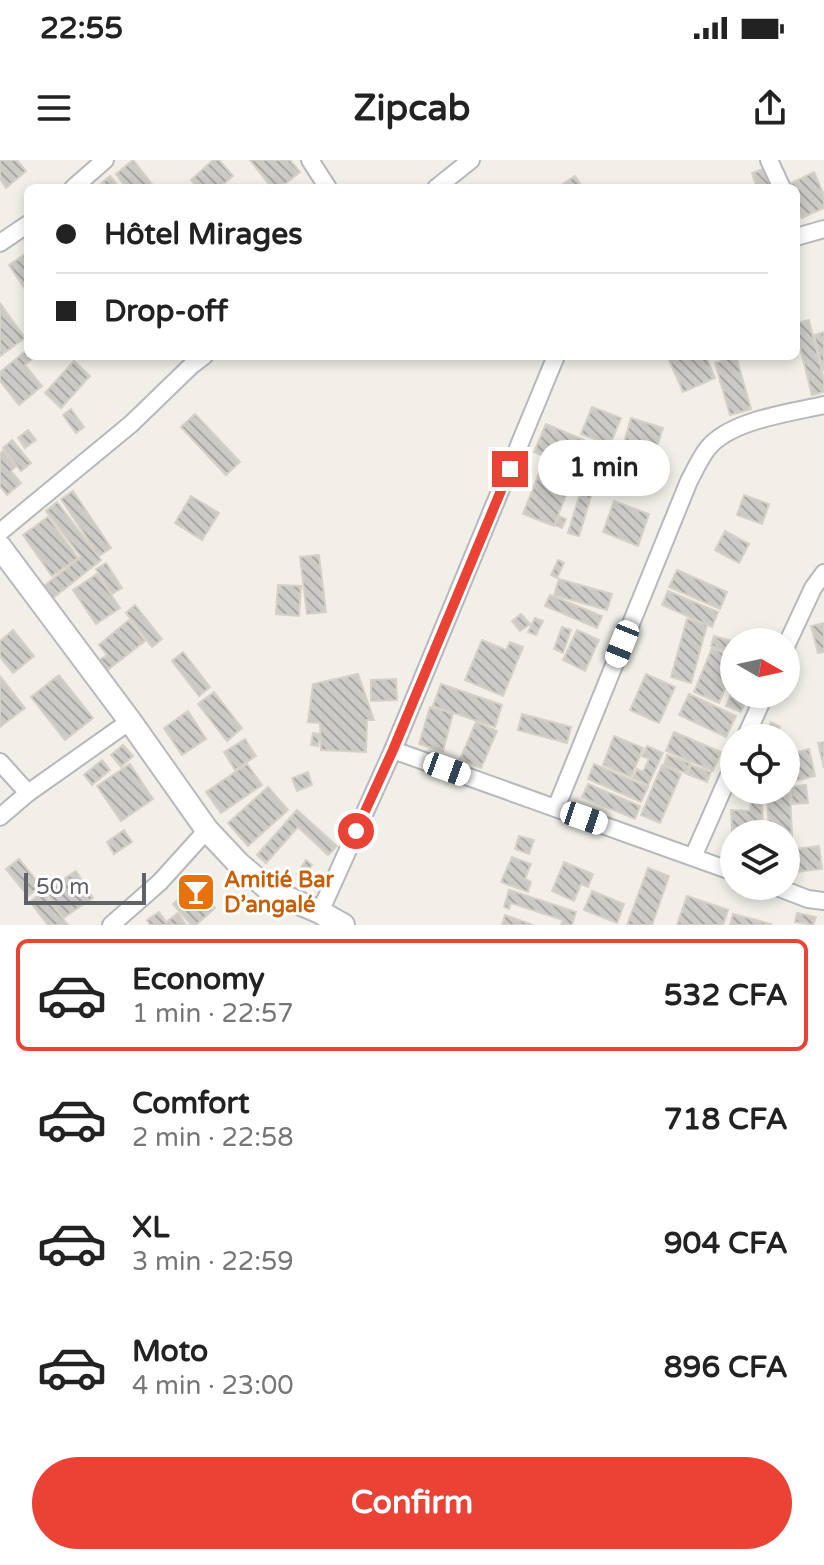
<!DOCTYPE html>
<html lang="en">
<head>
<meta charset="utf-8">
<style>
  body { margin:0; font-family:"Varela Round",sans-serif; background:#f2f2f2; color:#222; height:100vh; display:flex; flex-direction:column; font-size:30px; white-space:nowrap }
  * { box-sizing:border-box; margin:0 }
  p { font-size:26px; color:#767676 }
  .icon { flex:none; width:44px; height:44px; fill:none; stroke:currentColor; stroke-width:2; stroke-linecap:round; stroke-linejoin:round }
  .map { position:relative; height:765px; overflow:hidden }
  .panel { display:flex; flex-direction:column; background:#fff; flex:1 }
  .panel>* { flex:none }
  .top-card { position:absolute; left:24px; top:24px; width:776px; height:176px; border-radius:12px; box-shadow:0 4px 12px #0003; display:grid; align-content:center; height:176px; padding:0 32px; background:#fff }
  .needle { width:52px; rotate:99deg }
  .controls { position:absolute; left:720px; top:468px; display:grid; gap:16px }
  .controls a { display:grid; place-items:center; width:80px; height:80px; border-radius:50%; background:#fff; box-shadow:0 4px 12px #0003; font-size:40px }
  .scale { position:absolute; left:24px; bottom:20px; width:122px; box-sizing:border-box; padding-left:8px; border:4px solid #5f6368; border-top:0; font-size:22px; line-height:28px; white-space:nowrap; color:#5f6368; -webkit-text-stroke:6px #fff; paint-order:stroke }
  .end { position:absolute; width:36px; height:36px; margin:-18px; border:10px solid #ea4335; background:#fff; box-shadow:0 0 0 4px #fff }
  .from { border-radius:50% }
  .bubble { position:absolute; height:56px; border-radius:28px; background:#fff; box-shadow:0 4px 12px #0003; font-size:26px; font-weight:700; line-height:56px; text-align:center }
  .car { position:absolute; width:24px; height:48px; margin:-24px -12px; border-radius:10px; box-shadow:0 0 6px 2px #0007; background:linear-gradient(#fff 24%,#345 0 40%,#fff 0 76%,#345 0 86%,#fff 0) }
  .top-card b { display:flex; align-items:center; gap:28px; height:76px; font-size:30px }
  .top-card b+b { border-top:2px solid #e0e0e0 }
  .top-card i { width:20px; height:20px; background:#222 }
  ul { padding:14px 0 0; list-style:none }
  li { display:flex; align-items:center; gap:24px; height:112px; margin:0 16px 12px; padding:0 16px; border:4px solid transparent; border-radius:12px }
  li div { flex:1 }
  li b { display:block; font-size:30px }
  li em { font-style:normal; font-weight:700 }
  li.current { border-color:#ea4335 }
  li>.icon { width:72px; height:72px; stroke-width:1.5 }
  .cta { display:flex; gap:16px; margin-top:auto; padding:16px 32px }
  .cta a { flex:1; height:92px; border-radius:48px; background:#ea4335; color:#fff; font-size:32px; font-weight:700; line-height:92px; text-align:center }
  .status { display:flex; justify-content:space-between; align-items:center; height:56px; padding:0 40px; background:#fff; direction:ltr }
  .status svg { height:22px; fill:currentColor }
  header { display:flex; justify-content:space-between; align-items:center; height:104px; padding:0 32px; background:#fff; font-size:36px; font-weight:700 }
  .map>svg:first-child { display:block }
  .building { fill:url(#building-back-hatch); stroke:#d6d1c6; stroke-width:2 }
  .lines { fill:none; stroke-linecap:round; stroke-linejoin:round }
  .street-casing { stroke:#b5b8bc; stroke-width:20 }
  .secondary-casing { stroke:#b6babf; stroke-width:26 }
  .street { stroke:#fff; stroke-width:16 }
  .secondary { stroke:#fff; stroke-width:22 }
  .route { stroke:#ea4335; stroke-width:10 }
  .labels { text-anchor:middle; stroke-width:6; stroke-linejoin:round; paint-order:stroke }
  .food-label { font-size:22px; font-weight:bold; fill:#c56008; stroke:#fff; text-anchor:start }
</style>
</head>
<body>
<div class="status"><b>22:55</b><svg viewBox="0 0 49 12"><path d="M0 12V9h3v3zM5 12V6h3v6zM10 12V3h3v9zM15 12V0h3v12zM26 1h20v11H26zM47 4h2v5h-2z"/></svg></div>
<header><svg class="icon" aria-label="menu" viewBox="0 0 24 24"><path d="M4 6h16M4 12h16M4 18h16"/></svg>Zipcab<svg class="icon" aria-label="share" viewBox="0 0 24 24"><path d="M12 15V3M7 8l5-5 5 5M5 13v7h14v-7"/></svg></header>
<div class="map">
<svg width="824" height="765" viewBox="0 0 824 765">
  <defs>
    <pattern id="building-back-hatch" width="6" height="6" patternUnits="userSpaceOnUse" patternTransform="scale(2)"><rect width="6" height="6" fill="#cccac5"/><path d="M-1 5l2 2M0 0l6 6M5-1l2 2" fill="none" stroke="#a9a8a4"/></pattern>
  </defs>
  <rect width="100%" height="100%" fill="#f1efe8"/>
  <g class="building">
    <polygon points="0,0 17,0 26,11 6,28 0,19"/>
    <polygon points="133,0 155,28 126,28 116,14"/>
    <polygon points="213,0 219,0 233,16 219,28 198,28 191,20"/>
    <polygon points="250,0 290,0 300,12 280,28 272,28"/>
    <polygon points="774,5 782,28 757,28 752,13"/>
    <polygon points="814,12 824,35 824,48 802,58 796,45 796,28 788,28 787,25"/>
    <polygon points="110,16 120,28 96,28"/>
    <polygon points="575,16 583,28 557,28"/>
    <polygon points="28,92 28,127 25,129 9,105"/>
    <polygon points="0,143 25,178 0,196"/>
    <polygon points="809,160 824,220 824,232 812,235 796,172 796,163"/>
    <polygon points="824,172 824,210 823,210 814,175"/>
    <polygon points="28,189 28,196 36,196 25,205 42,226 19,245 0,221 0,212"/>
    <polygon points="678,196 706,196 715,218 683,232 669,200"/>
    <polygon points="736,196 751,249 730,255 715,203"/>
    <polygon points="74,201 90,216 61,248 45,233"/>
    <polygon points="592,247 621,258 610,285 581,274"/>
    <polygon points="71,249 84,267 76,273 63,255"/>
    <polygon points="195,254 240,302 226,315 181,267"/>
    <polygon points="631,258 663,268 652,303 621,293"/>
    <polygon points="546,264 610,291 598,319 534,292"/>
    <polygon points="28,270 36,280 25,288 18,278"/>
    <polygon points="12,280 31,303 21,311 3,288"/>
    <polygon points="3,291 16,306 11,311 21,323 7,335 0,326 0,294"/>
    <polygon points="612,296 651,313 643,333 620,323 615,334 599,327"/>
    <polygon points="543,303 574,314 554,366 523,354"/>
    <polygon points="585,316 596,320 579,376 568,373"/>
    <polygon points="73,331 111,388 99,396 61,339"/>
    <polygon points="744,335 769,344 762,364 737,355"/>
    <polygon points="191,336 219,353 202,380 175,363"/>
    <polygon points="614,341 649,354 638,386 603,372"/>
    <polygon points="57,342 101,400 53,438 44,426 81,397 46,351"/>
    <polygon points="559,356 566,359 562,368 555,365"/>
    <polygon points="48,357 78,398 52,416 23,375"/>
    <polygon points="725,371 749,384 739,403 715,390"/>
    <polygon points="319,395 326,452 307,454 300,397"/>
    <polygon points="558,400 564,403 557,418 551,415"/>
    <polygon points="106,403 122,428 112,434 96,409"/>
    <polygon points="677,410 727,432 720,449 669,427"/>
    <polygon points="97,414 120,448 96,464 73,430"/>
    <polygon points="559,419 612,434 607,450 554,435"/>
    <polygon points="278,425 301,426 299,456 276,454"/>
    <polygon points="668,431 718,452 712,467 662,445"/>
    <polygon points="550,435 602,456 597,468 545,446"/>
    <polygon points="135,445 162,479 152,487 126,453"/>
    <polygon points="521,454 530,464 520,471 512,461"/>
    <polygon points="535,458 543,461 536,475 528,472"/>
    <polygon points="687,459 707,465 691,523 671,517"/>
    <polygon points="129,460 145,481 106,511 98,501 107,495 99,485"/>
    <polygon points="824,463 824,492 818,493 811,466"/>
    <polygon points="562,467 571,470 563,493 554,489"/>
    <polygon points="13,470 34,496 13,513 0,497 0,481"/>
    <polygon points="577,470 599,480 585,511 563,500"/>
    <polygon points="714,476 735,482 732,493 711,486"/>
    <polygon points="482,480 506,490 510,482 523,487 503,536 465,520"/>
    <polygon points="712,488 734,497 734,507 719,543 694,532"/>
    <polygon points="183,492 210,527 199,536 172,501"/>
    <polygon points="358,514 374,560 367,560 366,592 321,590 320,563 308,562 313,524"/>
    <polygon points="646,514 675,527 659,563 630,550"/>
    <polygon points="59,515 93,558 65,580 31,537"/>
    <polygon points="0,516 25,548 0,567"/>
    <polygon points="396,519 397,540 371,541 371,520"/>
    <polygon points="441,524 502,545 495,567 433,546"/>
    <polygon points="734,527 734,534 749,534 741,552 726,546"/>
    <polygon points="214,532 242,568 227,581 198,544"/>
    <polygon points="689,534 736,556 726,577 679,555"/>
    <polygon points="430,547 453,553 443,591 419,584"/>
    <polygon points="188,551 206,579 182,595 164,568"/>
    <polygon points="522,554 571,567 567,583 518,570"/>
    <polygon points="476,562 497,571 481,608 460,599"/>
    <polygon points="771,562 780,567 774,578 763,578"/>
    <polygon points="674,572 721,592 713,611 666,591"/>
    <polygon points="313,573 320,574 318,586 311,585"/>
    <polygon points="614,576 643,588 631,617 603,605"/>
    <polygon points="245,579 256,596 235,610 224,592"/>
    <polygon points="824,582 824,608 818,583"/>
    <polygon points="123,585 133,596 121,607 111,595"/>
    <polygon points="647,586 663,593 648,625 633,618 637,609 643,612 649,599 642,596"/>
    <polygon points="809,589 815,616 786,623 786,595"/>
    <polygon points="667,595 690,603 686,613 664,605"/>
    <polygon points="102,600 110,610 92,625 84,615"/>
    <polygon points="130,604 153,639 121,661 97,626"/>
    <polygon points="247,604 262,625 221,653 206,632"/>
    <polygon points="594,604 648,627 641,642 588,619"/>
    <polygon points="662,605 681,614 660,663 641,655"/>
    <polygon points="691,605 711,612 707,622 687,614"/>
    <polygon points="308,612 312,625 297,631 292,618"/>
    <polygon points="588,624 640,646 635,659 582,637"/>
    <polygon points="806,625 808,643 792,644 791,627"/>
    <polygon points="268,627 288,650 248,686 228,663"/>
    <polygon points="790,633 794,716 786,716 786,674 769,674 767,635"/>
    <polygon points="751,641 762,642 763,674 734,674 733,688 731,650 750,651"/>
    <polygon points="297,650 337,686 328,695 298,667 266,703 257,695"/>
    <polygon points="124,670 132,682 114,694 107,682"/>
    <polygon points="519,676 534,680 529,694 515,689"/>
    <polygon points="819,686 822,709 797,712 795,689"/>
    <polygon points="512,697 531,704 525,719 531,722 528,732 501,722"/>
    <polygon points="19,699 41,726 28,736 6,709"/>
    <polygon points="306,700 312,705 304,718 297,714"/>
    <polygon points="564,702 593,714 588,727 581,724 574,741 552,731"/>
    <polygon points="648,708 669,716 652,765 627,765"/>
    <polygon points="76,711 93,738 63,758 45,731"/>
    <polygon points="195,724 215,748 196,765 191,765 173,744"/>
    <polygon points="509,730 576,752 572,765 561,765 563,760 511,743 509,749 504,747"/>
    <polygon points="592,731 624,744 617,763 584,750"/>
    <polygon points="42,732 68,765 48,765 30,742"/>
    <polygon points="687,736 728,750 723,765 677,765"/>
    <polygon points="159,752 166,762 178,753 186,765 150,765 147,760"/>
    <polygon points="797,753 816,757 813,765 795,762"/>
    <polygon points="733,754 771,764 770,765 730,765"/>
    <polygon points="505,755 533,765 502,765"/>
  </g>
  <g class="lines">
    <defs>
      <g id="street">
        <polyline points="310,0 328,28"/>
        <polyline points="769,0 782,28"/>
        <polyline points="73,28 105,0"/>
        <polyline points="436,28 471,0"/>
        <polyline points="796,77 824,69"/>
        <polyline points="0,83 28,64"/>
        <polyline points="0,372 131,264 192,205 204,196"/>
        <polyline points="786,486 813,428 824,413"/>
        <polyline points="745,578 765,534"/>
        <polyline points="393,590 734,712"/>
        <polyline points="0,602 28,633"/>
        <path d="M556 648 689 321C695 310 700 298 708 288 731 260 789 253 824 245"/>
        <polyline points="0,657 28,633 130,561"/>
        <polyline points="693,697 734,604"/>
        <polyline points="774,726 808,739 824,741"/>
        <polyline points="320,752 393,590 556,196"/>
        <polyline points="111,765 160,722 207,670"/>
      </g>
      <polyline id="secondary" points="0,387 130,561 207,670 239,704 271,731 320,752 343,765"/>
    </defs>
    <use href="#street" class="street-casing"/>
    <use href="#secondary" class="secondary-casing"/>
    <use href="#street" class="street"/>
    <use href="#secondary" class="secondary"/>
  </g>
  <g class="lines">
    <polyline class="route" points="356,671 393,590 510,309"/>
  </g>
  <defs>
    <symbol id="bar-square" viewBox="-11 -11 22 22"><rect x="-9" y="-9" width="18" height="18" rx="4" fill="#e8710a" stroke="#fff"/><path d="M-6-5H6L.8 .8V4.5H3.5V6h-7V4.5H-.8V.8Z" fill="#fff"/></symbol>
  </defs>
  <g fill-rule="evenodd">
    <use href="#bar-square" x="174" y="710" width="44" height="44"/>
  </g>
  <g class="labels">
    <g class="food-label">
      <text x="224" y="727">Amitié Bar<tspan x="224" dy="25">D’angalé</tspan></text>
    </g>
  </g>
</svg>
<div class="controls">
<a><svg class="needle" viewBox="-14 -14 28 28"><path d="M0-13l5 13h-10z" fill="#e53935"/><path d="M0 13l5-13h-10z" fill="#767676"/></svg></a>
<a><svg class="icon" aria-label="locate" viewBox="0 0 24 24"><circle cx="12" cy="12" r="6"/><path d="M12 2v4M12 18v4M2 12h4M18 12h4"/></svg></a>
<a><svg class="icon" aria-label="layers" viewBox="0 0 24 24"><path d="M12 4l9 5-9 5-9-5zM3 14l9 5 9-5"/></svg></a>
</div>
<div class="scale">50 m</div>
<i class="end from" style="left:356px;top:671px"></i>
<i class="end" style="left:510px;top:309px"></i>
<div class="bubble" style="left:538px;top:280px;width:132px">1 min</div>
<i class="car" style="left:622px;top:484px;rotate:202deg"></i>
<i class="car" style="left:447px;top:609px;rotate:110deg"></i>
<i class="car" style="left:584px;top:658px;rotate:109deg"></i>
<div class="top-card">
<b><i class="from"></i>Hôtel Mirages</b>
<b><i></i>Drop-off</b>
</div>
</div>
<section class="panel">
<ul>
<li class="current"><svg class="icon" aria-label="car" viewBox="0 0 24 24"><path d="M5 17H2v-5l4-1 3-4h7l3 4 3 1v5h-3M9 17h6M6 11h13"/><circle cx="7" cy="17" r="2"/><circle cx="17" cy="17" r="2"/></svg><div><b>Economy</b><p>1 min · 22:57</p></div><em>532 CFA</em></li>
<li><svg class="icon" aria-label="car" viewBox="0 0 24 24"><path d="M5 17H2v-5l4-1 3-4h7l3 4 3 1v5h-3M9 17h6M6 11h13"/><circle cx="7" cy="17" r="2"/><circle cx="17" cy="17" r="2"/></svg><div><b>Comfort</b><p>2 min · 22:58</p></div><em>718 CFA</em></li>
<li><svg class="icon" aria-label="car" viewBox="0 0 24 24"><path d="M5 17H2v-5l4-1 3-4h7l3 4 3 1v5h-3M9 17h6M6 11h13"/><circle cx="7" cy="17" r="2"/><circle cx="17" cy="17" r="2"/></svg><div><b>XL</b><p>3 min · 22:59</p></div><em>904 CFA</em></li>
<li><svg class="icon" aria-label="car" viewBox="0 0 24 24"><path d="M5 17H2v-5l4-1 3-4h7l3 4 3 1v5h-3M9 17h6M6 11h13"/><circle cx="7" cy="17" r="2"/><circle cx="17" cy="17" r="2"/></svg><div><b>Moto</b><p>4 min · 23:00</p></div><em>896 CFA</em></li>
</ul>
<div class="cta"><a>Confirm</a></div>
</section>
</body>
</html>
